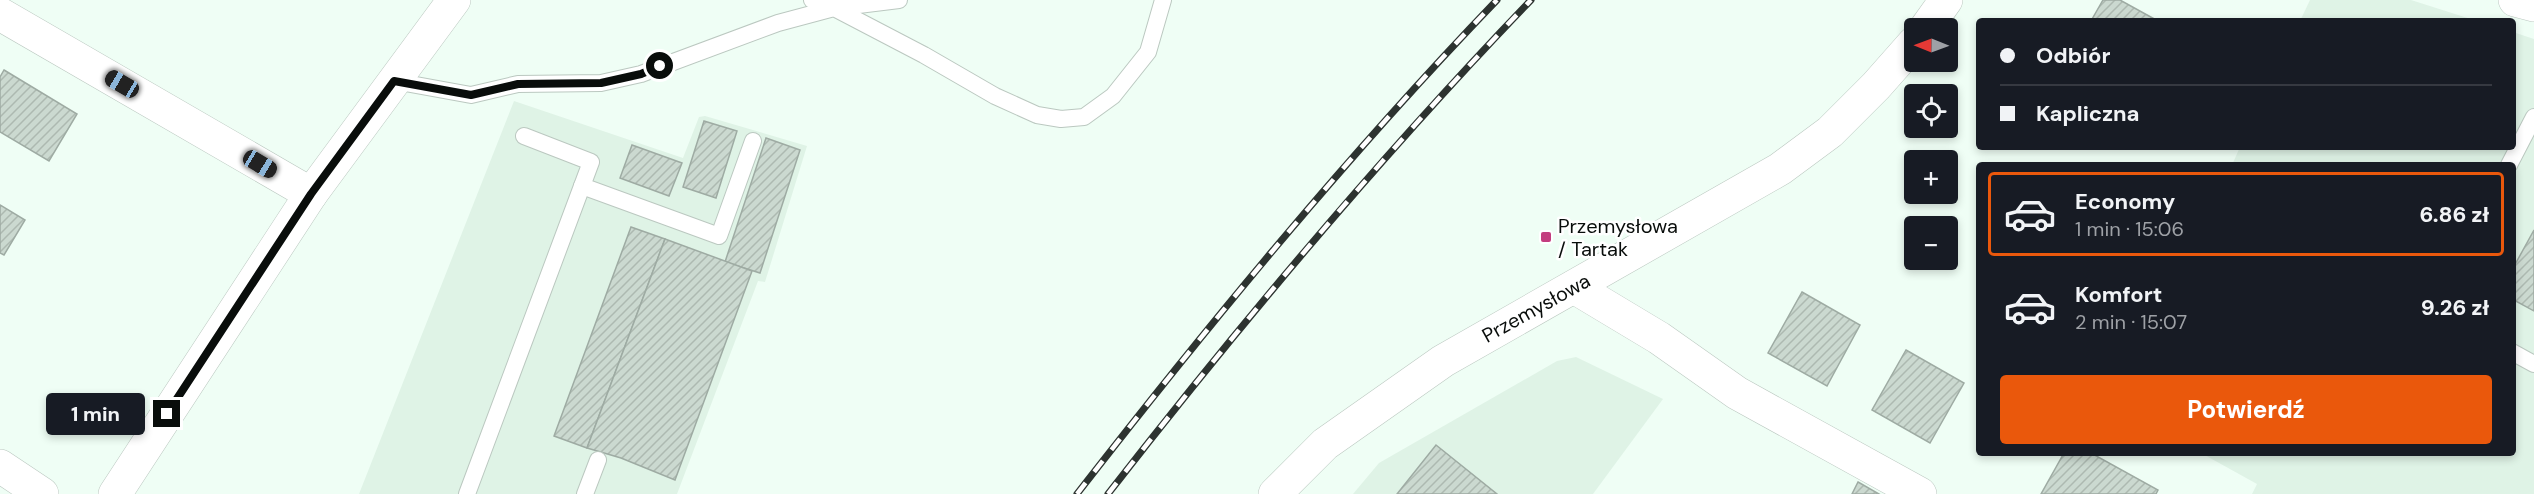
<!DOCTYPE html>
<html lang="pl">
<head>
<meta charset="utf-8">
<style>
  body { margin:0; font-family:"DM Sans",sans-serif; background:#242831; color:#f1f3f6; height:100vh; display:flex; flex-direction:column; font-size:22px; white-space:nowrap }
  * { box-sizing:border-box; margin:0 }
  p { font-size:20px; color:#9ea1a6 }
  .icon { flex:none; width:33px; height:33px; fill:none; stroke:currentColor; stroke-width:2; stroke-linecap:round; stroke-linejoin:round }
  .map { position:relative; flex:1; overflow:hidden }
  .sheet { position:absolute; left:1976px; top:162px; width:540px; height:294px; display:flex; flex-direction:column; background:#171b24; border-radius:6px; box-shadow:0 3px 9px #0003 }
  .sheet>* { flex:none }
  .hud { position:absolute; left:1976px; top:18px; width:540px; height:132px; border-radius:6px; box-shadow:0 3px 9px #0003; display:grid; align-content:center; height:132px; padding:0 24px; background:#171b24 }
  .needle { width:39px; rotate:271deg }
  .tools { position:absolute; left:1904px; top:18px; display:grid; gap:12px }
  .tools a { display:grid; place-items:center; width:54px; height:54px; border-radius:6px; background:#171b24; box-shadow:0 3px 9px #0003; font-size:30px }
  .end { position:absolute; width:27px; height:27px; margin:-14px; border:8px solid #090d0b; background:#fff; box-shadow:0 0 0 3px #fff }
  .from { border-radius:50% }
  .bubble { position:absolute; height:42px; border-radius:6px; background:#171b24; box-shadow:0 3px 9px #0003; font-size:20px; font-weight:800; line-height:42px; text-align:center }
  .car { position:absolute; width:18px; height:36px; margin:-18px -9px; border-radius:8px; box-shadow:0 0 4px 2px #0007; background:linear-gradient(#222 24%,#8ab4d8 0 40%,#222 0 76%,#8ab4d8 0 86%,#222 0) }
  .hud b { display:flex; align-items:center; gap:21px; height:57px; font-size:22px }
  .hud b+b { border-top:2px solid #363941 }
  .hud i { width:15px; height:15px; background:#f1f3f6 }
  ul { padding:10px 0 0; list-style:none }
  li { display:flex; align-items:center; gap:18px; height:84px; margin:0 12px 9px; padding:0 12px; border:3px solid transparent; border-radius:6px }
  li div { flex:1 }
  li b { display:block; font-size:22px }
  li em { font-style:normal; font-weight:800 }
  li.current { border-color:#ea580c }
  li>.icon { width:54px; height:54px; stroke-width:1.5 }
  .action { display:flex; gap:12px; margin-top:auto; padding:12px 24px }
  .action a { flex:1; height:69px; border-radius:6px; background:#ea580c; color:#fff; font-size:24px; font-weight:800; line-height:69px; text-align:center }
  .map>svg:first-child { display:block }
  .built { fill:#dff3e6 }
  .building { fill:url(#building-hatch); stroke:#9eaba3; stroke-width:1.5 }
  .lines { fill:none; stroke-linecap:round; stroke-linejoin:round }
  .service-casing { stroke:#bbc8c0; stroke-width:18 }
  .minor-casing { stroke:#bbc8c0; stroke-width:34 }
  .tertiary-casing { stroke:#bbc8c0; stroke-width:34 }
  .service { stroke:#fff; stroke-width:16 }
  .minor { stroke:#fff; stroke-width:33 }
  .tertiary { stroke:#fff; stroke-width:33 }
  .rail-casing { stroke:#2d3330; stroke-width:7 }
  .rail { stroke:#fff; stroke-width:4.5; stroke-dasharray:14; stroke-linecap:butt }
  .route { stroke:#090d0b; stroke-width:8 }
  .poi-dot { fill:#c33d7f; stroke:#fff; stroke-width:2 }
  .labels { text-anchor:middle; stroke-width:5; stroke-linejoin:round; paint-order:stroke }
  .poi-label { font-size:20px; fill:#090d0b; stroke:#fff; text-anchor:start }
  .street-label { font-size:20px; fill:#090d0b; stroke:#fff }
</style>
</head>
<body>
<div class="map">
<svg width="2534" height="494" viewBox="0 0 2534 494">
  <defs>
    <pattern id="building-hatch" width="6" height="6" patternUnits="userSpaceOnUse" patternTransform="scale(1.5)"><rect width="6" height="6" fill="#cbd9d0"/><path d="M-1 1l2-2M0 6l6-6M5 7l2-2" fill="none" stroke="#adb9b1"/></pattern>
  </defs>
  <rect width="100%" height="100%" fill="#effef5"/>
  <g class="built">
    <polygon points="2310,0 2411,0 2477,21 2300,21"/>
    <polygon points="2513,32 2534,39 2534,494 2252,494 2257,484 2201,453 2512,453 2512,165 2232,165 2240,147 2512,147"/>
    <polygon points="514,101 683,158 699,117 705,116 807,146 765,282 758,281 677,494 359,494"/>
    <polygon points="1576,357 1663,399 1593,494 1353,494 1379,463 1557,361"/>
  </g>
  <g class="building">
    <polygon points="2103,0 2120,0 2158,21 2091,21"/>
    <polygon points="4,70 77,114 49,161 0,132 0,77"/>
    <polygon points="704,121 737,131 716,198 683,187"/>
    <polygon points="766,138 800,150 760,273 725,262"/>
    <polygon points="632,145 682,163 669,196 620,178"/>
    <polygon points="0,205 25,220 4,255 0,253"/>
    <polygon points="631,227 665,239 587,448 554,436"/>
    <polygon points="2534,230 2534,311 2512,299 2512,270"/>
    <polygon points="665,239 752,271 675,480 621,458 587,448"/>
    <polygon points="1802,292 1860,325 1827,386 1768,353"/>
    <polygon points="1906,350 1964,383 1930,443 1872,410"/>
    <polygon points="1436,445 1497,494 1397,494"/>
    <polygon points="2064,453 2091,453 2158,490 2156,494 2041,494"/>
    <polygon points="1858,482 1879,494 1852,494"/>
  </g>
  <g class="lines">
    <defs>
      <g id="service">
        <polyline points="812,0 834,8 899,0"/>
        <polyline points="394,81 471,95 518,84 601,83 641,74 778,23 834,8 924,55 995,96 1037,115 1061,119 1084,117 1113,96 1148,52 1163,0"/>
        <polyline points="2509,165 2534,117"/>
        <polyline points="582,186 719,236 753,141"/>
        <polyline points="2512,352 2534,364"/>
        <polyline points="467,494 591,162 524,136"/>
        <polyline points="585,494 598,460"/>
      </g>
      <g id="minor">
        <polyline points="2515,0 2534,5"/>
        <polyline points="0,14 311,194"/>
        <polyline points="1574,287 1659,338 1737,393 1920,494"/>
        <polyline points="0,466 42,494"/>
        <polyline points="115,494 311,194 454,0"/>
      </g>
      <g id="tertiary">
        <polyline points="1926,28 1946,0"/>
        <polyline points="1275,494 1325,444 1443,361 1780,169 1830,132 1876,86 1914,43"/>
      </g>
    </defs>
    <use href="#service" class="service-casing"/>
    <use href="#minor" class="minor-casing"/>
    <use href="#tertiary" class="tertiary-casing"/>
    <use href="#service" class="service"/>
    <use href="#minor" class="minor"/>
    <use href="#tertiary" class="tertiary"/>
    <defs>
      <g id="rail">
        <path d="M1077 494C1209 324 1347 156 1497 0"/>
        <path d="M1108 494C1241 323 1381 156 1531 0"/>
      </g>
    </defs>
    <use href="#rail" class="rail-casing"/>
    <use href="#rail" class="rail"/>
  </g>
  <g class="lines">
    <polyline class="route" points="167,414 311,194 394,81 471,95 518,84 601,83 641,74 660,66"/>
  </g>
  <rect class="poi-dot" x="1540" y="231" width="12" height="12" rx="3"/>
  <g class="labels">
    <g class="poi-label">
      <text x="1558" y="233">Przemysłowa<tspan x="1558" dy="23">/ Tartak</tspan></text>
    </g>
    <g class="street-label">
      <text transform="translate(1536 308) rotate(-29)" y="7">Przemysłowa</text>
    </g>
  </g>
</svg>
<div class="tools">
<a><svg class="needle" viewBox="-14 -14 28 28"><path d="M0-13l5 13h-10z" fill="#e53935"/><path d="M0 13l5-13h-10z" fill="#9ea1a6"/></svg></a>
<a><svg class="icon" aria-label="locate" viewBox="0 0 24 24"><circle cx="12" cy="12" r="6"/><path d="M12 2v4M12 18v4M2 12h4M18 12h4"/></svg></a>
<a>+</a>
<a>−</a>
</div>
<i class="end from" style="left:660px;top:66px"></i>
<i class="end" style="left:167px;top:414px"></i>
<div class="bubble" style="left:46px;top:393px;width:99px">1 min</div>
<i class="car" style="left:122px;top:84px;rotate:300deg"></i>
<i class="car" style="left:260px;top:164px;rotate:121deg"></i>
<div class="hud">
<b><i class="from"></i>Odbiór</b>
<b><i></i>Kapliczna</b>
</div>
<section class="sheet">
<ul>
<li class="current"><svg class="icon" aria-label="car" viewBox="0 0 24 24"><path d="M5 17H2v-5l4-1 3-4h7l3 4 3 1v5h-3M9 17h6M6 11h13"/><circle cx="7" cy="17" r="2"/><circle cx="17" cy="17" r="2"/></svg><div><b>Economy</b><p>1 min · 15:06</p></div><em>6.86 zł</em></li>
<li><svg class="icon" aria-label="car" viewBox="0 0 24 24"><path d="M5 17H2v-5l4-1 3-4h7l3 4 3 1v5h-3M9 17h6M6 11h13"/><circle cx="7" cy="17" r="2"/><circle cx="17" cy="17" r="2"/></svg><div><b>Komfort</b><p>2 min · 15:07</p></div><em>9.26 zł</em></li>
</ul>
<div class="action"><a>Potwierdź</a></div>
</section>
</div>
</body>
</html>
